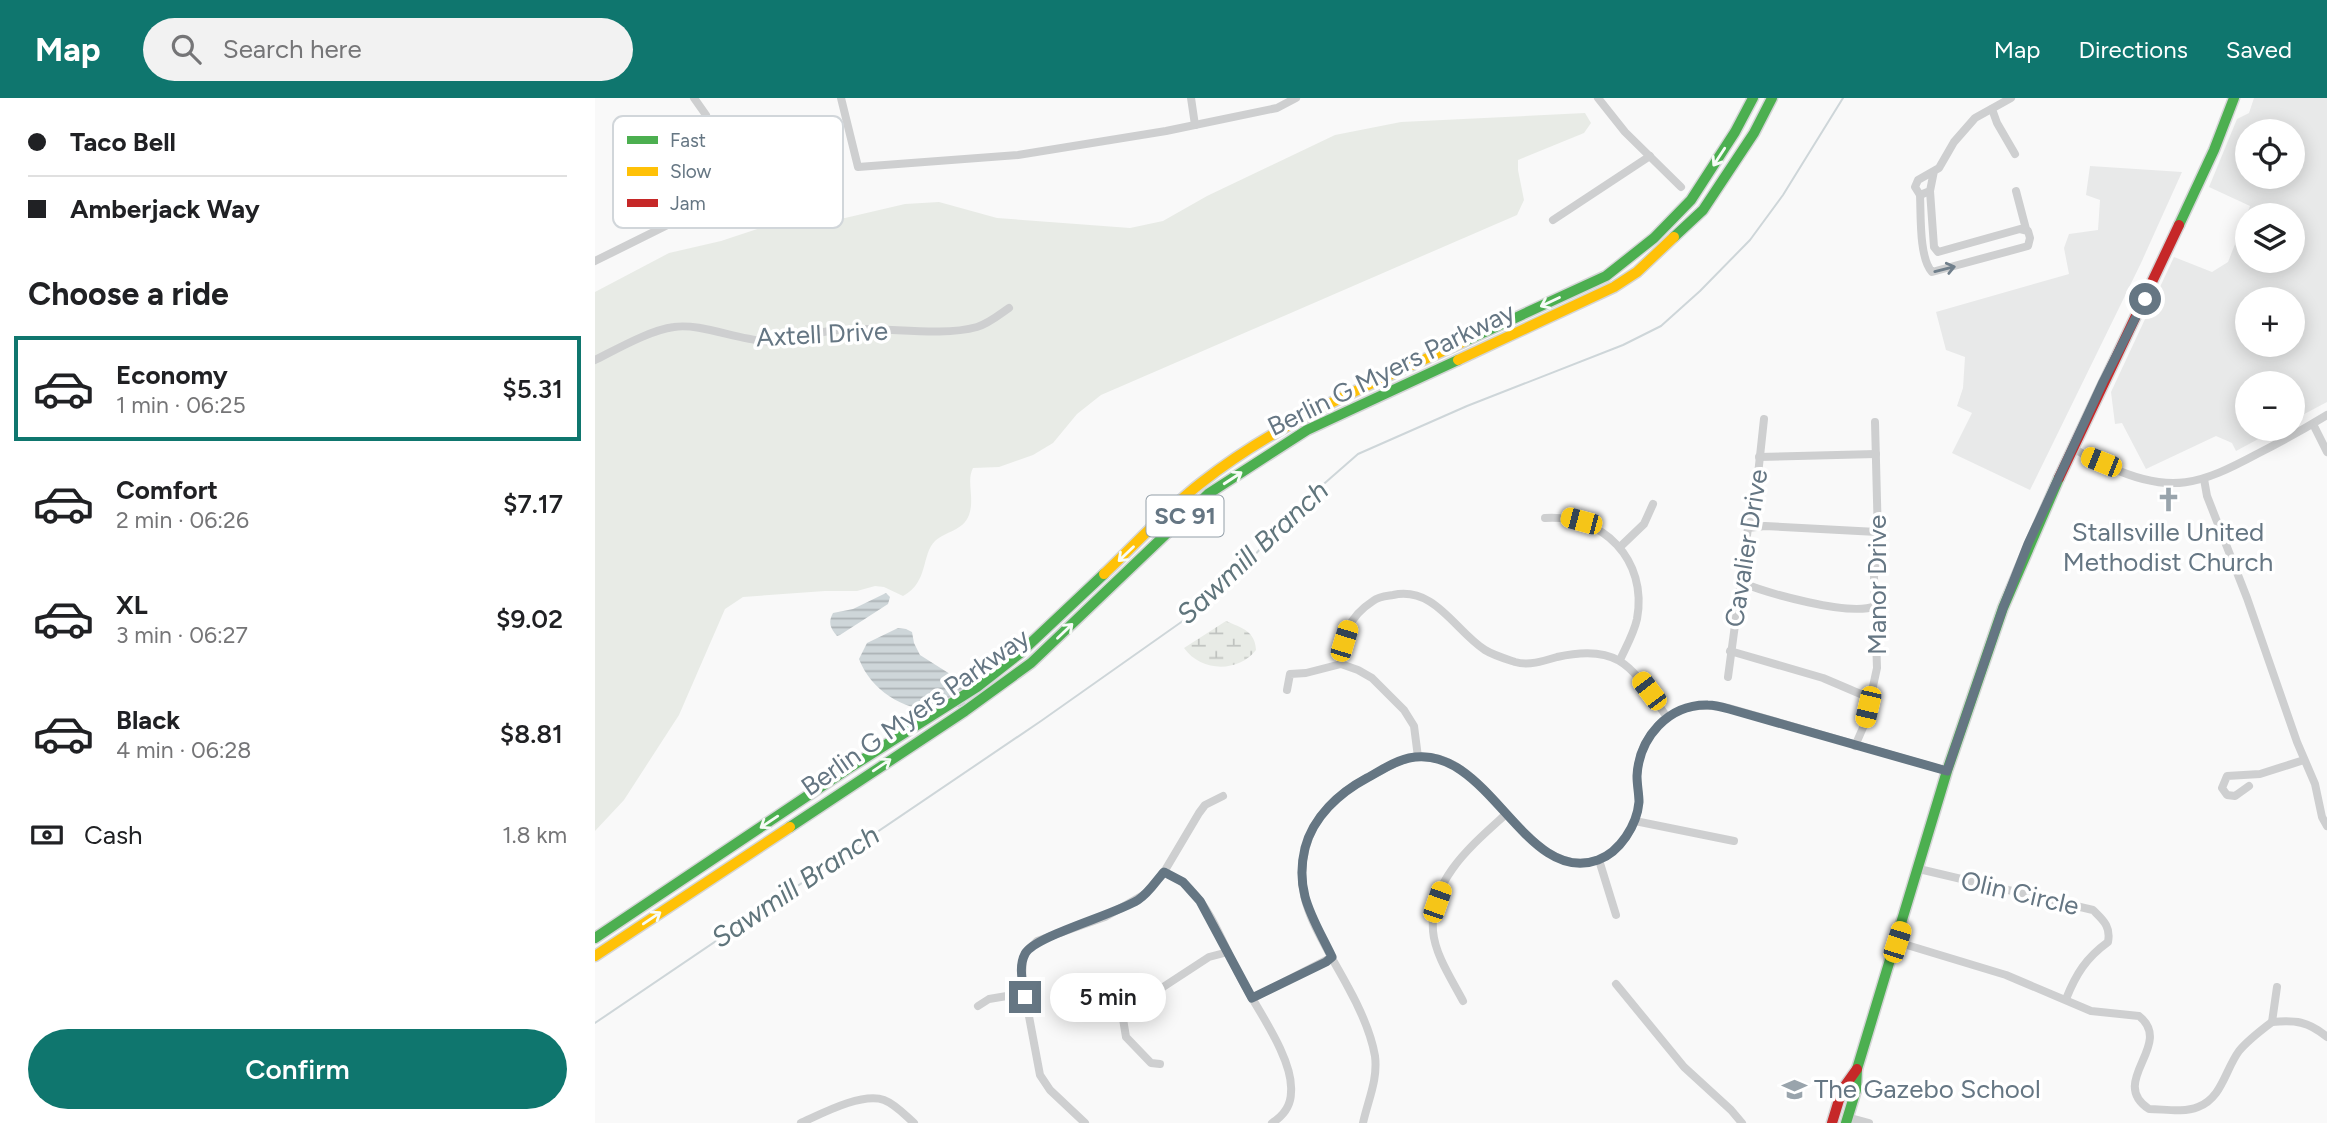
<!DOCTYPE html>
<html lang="en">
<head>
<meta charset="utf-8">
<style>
  body { margin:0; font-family:Figtree,sans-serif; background:#f2f2f2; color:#202124; height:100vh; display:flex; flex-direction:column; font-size:26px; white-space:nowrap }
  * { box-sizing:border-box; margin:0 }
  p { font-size:23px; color:#757577 }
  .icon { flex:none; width:38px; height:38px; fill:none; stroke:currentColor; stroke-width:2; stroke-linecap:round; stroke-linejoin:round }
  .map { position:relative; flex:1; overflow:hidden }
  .details { display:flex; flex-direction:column; background:#fff; width:595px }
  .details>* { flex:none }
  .hud { display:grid; align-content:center; height:154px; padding:0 28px; background:#fff }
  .tools { position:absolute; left:1640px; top:21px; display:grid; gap:14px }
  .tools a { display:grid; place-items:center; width:70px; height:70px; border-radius:50%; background:#fff; box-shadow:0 4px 18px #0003; font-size:35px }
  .end { position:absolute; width:32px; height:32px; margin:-16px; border:9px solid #657683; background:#fff; box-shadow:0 0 0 4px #fff }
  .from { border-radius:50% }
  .bubble { position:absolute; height:49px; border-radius:24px; background:#fff; box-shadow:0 4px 18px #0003; font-size:23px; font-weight:600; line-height:49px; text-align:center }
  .car { position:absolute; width:21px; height:42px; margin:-21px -10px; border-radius:9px; box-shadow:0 0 5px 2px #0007; background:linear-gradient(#f5c518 24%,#345 0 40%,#f5c518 0 76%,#345 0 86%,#f5c518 0) }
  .hud b { display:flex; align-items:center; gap:24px; height:66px; font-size:26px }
  .hud b+b { border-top:2px solid #e0e0e0 }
  .hud i { width:18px; height:18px; background:#202124 }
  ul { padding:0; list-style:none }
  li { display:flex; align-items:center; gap:21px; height:105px; margin:0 14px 10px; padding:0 14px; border:4px solid transparent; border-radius:0px }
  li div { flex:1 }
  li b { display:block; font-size:26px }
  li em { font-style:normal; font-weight:600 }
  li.on { border-color:#0f766e }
  li>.icon { width:63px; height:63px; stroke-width:1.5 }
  h2 { padding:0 28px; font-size:32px; line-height:84px }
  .pay { display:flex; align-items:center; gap:18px; height:77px; padding:0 28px; font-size:26px }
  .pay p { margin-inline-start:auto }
  .cta { display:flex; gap:14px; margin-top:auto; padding:14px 28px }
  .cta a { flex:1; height:80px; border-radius:42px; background:#0f766e; color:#fff; font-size:28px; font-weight:600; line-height:80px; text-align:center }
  header { display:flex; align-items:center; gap:42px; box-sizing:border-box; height:98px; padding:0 35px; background:#0f766e; color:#fff }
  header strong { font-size:33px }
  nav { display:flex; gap:38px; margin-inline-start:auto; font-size:24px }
  .search { width:490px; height:63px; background:#f2f2f2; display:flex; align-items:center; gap:18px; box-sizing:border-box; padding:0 24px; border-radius:38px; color:#757577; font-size:26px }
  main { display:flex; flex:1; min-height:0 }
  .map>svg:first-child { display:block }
  .built { fill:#e8e9e9; fill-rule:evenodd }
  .green { fill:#e8ebe6 }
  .wetland { fill:url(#wetland-marsh) }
  .water { fill:url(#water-rules) }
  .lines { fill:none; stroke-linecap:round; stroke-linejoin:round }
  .stream { stroke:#ced6d9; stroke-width:2 }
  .fast-casing { stroke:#d5d6d7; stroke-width:13 }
  .slow-casing { stroke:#d5d6d7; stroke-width:13 }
  .jam-casing { stroke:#d5d6d7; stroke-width:13 }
  .street { stroke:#cecfd0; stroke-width:8 }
  .fast { stroke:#4caf50; stroke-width:10 }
  .slow { stroke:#ffc107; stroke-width:10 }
  .jam { stroke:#c62828; stroke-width:10 }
  .oneway { stroke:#f6fbf6 }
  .oneway2 { stroke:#707f8b }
  .route { stroke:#657683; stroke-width:9 }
  .labels { text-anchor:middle; stroke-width:7; stroke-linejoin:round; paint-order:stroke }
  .shield { fill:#fff; stroke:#939fa8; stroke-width:2 }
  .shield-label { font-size:24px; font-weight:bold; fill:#657683 }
  .street-label { font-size:26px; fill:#657683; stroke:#fff }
  .poi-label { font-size:26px; fill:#657683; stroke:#fff }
  .water-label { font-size:28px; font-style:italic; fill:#60757c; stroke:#fff }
  .key { fill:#fff; stroke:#d1d6da; stroke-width:2 }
  .key-label { font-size:19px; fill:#657683 }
</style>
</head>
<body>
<header>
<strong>Map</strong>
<div class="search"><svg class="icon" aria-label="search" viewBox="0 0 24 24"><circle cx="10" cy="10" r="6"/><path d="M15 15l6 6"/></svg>Search here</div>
<nav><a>Map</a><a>Directions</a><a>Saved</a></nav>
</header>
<main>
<section class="details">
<div class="hud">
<b><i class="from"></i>Taco Bell</b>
<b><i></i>Amberjack Way</b>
</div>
<h2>Choose a ride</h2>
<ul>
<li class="on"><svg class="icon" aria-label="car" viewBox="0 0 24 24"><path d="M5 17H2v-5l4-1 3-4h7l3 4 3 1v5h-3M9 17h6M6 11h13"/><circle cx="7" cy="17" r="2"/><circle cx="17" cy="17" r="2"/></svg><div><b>Economy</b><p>1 min · 06:25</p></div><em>$5.31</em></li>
<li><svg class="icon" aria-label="car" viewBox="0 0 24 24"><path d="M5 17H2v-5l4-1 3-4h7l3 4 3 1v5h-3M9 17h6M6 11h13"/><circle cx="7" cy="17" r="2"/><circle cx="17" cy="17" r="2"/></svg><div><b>Comfort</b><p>2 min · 06:26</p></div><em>$7.17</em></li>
<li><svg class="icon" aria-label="car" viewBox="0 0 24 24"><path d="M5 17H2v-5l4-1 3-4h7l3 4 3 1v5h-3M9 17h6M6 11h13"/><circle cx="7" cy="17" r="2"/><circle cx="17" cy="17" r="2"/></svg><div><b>XL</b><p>3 min · 06:27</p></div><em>$9.02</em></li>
<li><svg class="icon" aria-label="car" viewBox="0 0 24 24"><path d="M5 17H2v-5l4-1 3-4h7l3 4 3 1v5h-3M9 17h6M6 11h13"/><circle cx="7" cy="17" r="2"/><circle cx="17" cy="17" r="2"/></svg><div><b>Black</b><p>4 min · 06:28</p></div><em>$8.81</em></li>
</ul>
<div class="pay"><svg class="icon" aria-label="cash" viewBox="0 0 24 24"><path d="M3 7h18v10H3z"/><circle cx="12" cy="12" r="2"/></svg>Cash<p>1.8 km</p></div>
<div class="cta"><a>Confirm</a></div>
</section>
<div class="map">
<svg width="1732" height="1025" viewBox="0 0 1732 1025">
  <defs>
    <pattern id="wetland-marsh" width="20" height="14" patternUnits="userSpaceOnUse" patternTransform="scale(1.75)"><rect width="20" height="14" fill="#e8ebe6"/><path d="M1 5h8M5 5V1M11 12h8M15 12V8" fill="none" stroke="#c0c3c0"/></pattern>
    <pattern id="water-rules" width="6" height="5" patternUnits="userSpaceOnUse" patternTransform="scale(1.75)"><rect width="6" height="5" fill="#ced6d9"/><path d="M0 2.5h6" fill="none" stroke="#abb2b5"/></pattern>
  </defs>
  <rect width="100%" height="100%" fill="#f9f9f9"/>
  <g class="built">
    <path d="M1659 0H1732V304L1698 322V285H1652V331H1682L1641 353 1637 345 1621 338 1551 371 1527 325 1520 326 1516 294 1579 159 1617 174 1633 164 1655 108 1614 89 1642 21 1654 15ZM1652 33H1698V79H1652ZM1652 117H1698V163H1652ZM1652 201H1698V247H1652Z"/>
    <polygon points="1495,68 1587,74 1546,165 1435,392 1357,355 1377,315 1362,308 1368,290 1370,259 1351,252 1341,214 1474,176 1469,150 1474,136 1503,132 1505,102 1491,97"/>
  </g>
  <path class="green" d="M990 15 996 25 989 35 923 62V72L929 102 922 117 506 297 482 316 458 345 438 357 404 369 378 370C371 383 380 400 374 417 368 433 351 433 340 443 326 457 334 484 308 498L289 489 280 488 262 493H230L148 499 130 511 84 617 29 702 0 733V194L74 155 126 143 196 120H250L310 106 344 104 402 120 535 130 568 123 612 98 740 37 806 24Z"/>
  <path class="wetland" d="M631 523C647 530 660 533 661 552 643 575 606 574 589 550Z"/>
  <g class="water">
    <path d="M291 495 295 499 293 506 245 537 242 538C235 530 233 524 238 515L258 511Z"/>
    <path d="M303 530 311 531 317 534 319 545 325 557 366 583 372 591 370 606C331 625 279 601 264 561L272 545Z"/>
  </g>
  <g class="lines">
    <polyline class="stream" points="0,925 446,623 609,508 626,494 707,405 763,356 872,308 1028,247 1066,228 1105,193 1155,142 1188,97 1248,0"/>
    <defs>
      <g id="fast">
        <polyline points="1584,127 1619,52 1639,0"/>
        <polyline points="1079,139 1108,112 1159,35 1177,0"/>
        <polyline points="868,244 1011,178 1059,140 1096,102 1140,34 1158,0"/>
        <polyline points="195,729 370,613 436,565 613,396 712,332 863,262"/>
        <polyline points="0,840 251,672 382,589 424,556 509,476"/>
        <polyline points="1251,1025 1261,992 1262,971 1352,673 1408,510 1464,380"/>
      </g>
      <g id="slow">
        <polyline points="863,262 1019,189 1042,174 1079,139"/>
        <path d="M509 476C541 446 571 412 606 385 684 323 778 285 868 244"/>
        <polyline points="0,858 195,729"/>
      </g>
      <g id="jam">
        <polyline points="1464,380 1584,127"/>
        <polyline points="1237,1025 1247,992 1262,971"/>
      </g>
    </defs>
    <use href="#fast" class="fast-casing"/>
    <use href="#slow" class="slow-casing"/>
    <use href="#jam" class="jam-casing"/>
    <g class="street">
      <polyline points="99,0 111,17"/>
      <polyline points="246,0 263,69 423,57 571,33 682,10 701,0"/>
      <polyline points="596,0 600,27"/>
      <polyline points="1003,0 1030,34 1086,89"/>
      <polyline points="1397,11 1402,25 1420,56"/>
      <polyline points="1339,73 1335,93 1325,97 1320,89 1323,82 1344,70 1359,44 1380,20 1416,0"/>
      <polyline points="1421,93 1431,131"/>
      <path d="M1325 97C1326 117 1324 160 1337 174L1433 148 1435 140 1433 133 1425 131 1343 154 1339 149 1335 93"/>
      <polyline points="958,122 1055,58"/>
      <polyline points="0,163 129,99 143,96"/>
      <path d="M0 262C22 251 55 232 79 229 104 225 141 241 169 243 194 245 217 234 243 232 285 227 342 240 382 229 393 226 404 217 414 210"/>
      <polyline points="1718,326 1732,354"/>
      <path d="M1477 349C1489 358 1502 362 1515 369 1576 397 1606 386 1662 356 1686 344 1709 331 1732 317"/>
      <polyline points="1164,359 1281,356"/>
      <polyline points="1609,381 1612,398 1652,500 1702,644 1720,686 1727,719 1732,728"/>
      <path d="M950 420C1008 416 1053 462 1042 521 1039 535 1031 549 1025 562"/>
      <polyline points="1153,430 1170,428 1282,434"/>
      <polyline points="1025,449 1049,426 1058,406"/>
      <path d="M1145 484C1172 495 1255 519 1280 508"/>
      <polyline points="1135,553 1228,580 1275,600"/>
      <path d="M746 566C749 537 752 520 778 503 784 498 791 498 798 497 840 488 860 533 890 552 898 557 911 561 920 564 934 568 949 563 962 559 1027 544 1038 572 1072 619"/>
      <polyline points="1133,579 1153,430 1161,395 1169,321"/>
      <polyline points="692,592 695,576 711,575 746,566 763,572 777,580 809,612 819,628 823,659"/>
      <polyline points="1260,648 1270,625 1282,570 1279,479 1283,441 1280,324"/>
      <polyline points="1654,688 1640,698 1632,697 1627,690 1632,678 1665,676 1709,662"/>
      <polyline points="1040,723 1139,743"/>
      <polyline points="1004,762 1021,817"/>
      <path d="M1324 771 1498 812C1508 822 1516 828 1513 844 1491 860 1481 876 1471 901"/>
      <path d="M569 774C579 779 588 783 596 792 617 813 630 850 644 877 659 907 699 960 696 994 696 1008 688 1018 677 1025"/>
      <path d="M1302 844 1411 877 1496 913 1544 918C1580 947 1512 983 1554 1011 1569 1011 1588 1015 1603 1009 1627 1000 1630 972 1644 953 1653 942 1665 933 1677 924L1682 889"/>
      <polyline points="1021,886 1089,969 1136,1012 1147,1025"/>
      <polyline points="658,900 737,859"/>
      <path d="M868 903C857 882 840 857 838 833 834 782 877 747 910 717"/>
      <polyline points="383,908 394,901 430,895"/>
      <path d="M1677 924C1700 922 1713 923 1732 939"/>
      <polyline points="565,966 556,965 531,939 528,921 532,910 541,903 562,893 614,859 633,854"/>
      <polyline points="1252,1019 1274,1025"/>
      <path d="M206 1025C226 1016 267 994 289 1002 300 1006 310 1017 319 1025"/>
      <polyline points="490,1025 455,992 445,977 427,881 428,860 431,854 442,843 510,819 550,796 569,774 604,715 610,707 628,698"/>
      <path d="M768 1025C773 1002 783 982 780 958 776 935 764 909 753 889 741 866 722 837 714 814 699 775 709 730 740 702 756 687 775 679 794 668 888 617 921 789 1003 762 1025 755 1042 727 1044 705 1044 696 1042 687 1042 678 1043 648 1062 618 1092 610 1106 606 1120 608 1134 610L1352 673"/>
    </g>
    <use href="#fast" class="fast"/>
    <use href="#slow" class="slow"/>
    <use href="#jam" class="jam"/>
  </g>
  <defs><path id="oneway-shaft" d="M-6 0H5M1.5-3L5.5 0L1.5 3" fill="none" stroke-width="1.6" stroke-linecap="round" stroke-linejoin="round" transform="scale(1.75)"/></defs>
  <g class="oneway">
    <use href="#oneway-shaft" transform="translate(1124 59) rotate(123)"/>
    <use href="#oneway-shaft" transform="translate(955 204) rotate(155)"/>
    <use href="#oneway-shaft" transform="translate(638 380) rotate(-33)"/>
    <use href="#oneway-shaft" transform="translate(531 456) rotate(136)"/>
    <use href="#oneway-shaft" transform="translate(470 533) rotate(-44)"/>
    <use href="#oneway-shaft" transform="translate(287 667) rotate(-34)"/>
    <use href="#oneway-shaft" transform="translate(174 724) rotate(146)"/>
    <use href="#oneway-shaft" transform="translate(57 820) rotate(-34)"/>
  </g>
  <use class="oneway2" href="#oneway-shaft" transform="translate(1350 171) rotate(-14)"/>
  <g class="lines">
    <path class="route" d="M430 899C428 885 423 869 430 856 439 838 519 817 543 802 554 795 561 783 569 774L588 784 605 803 657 900 731 864 737 859C719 821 699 795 710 750 718 719 744 695 772 680 785 673 799 663 814 660 893 643 929 789 1003 762 1025 754 1042 727 1044 704 1044 696 1042 687 1042 678 1044 640 1073 606 1113 607 1120 607 1127 609 1134 611L1352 673 1408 510 1433 446 1508 284 1550 201"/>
  </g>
  <defs>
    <symbol id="church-bare" viewBox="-9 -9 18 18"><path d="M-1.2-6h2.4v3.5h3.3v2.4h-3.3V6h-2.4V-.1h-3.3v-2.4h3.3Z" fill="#99a4ac" stroke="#fff" stroke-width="2.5" paint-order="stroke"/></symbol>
    <symbol id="school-bare" viewBox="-9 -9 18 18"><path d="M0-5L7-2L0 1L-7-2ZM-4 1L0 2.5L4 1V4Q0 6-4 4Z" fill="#99a4ac" stroke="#fff" stroke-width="2.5" paint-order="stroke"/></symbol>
  </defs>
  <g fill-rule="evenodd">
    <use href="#church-bare" x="1556" y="384" width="35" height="35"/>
    <use href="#school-bare" x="1182" y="974" width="35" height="35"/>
  </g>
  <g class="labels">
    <rect class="shield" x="551.5" y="397.5" width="77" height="41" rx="5"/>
    <g class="shield-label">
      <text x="590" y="426">SC 91</text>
    </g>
    <g class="street-label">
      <text transform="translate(227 236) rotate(-3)" y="9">Axtell Drive</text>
      <text transform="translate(796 271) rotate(-26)" y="9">Berlin G Myers Parkway</text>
      <text transform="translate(1151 450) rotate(-81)" y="9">Cavalier Drive</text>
      <text transform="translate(1282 487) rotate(-90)" y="9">Manor Drive</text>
      <text transform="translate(320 614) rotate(-35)" y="9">Berlin G Myers Parkway</text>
      <text transform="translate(1425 795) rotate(13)" y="9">Olin Circle</text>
    </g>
    <g class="poi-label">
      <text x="1573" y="443">Stallsville United<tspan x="1573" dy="30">Methodist Church</tspan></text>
      <text x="1219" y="1000" text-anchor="start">The Gazebo School</text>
    </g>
    <g class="water-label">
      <text transform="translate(657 454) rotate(-43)" y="10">Sawmill Branch</text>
      <text transform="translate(200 788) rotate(-34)" y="10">Sawmill Branch</text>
    </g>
  </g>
  <rect x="18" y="18" width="230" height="112" rx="10" class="key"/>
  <rect x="32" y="38" width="31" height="8" fill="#4caf50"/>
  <rect x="32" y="69" width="31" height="9" fill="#ffc107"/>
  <rect x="32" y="101" width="31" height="8" fill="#c62828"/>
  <g class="key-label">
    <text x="75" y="49">Fast</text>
    <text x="75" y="80">Slow</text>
    <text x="75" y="112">Jam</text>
  </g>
</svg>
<div class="tools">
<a><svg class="icon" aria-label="locate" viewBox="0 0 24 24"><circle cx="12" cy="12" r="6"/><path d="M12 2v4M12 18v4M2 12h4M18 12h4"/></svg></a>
<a><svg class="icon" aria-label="layers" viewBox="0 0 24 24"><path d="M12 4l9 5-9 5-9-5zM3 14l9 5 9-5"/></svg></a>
<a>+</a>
<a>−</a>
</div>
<i class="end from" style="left:1550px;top:201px"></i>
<i class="end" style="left:430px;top:899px"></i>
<div class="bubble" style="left:455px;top:875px;width:116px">5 min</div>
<i class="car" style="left:1506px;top:364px;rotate:292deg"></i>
<i class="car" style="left:986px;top:423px;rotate:285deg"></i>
<i class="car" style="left:749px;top:543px;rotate:17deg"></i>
<i class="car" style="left:1054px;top:593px;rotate:323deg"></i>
<i class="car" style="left:1273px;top:609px;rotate:193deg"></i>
<i class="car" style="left:842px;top:804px;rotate:19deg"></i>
<i class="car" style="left:1302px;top:844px;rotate:18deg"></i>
</div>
</main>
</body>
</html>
